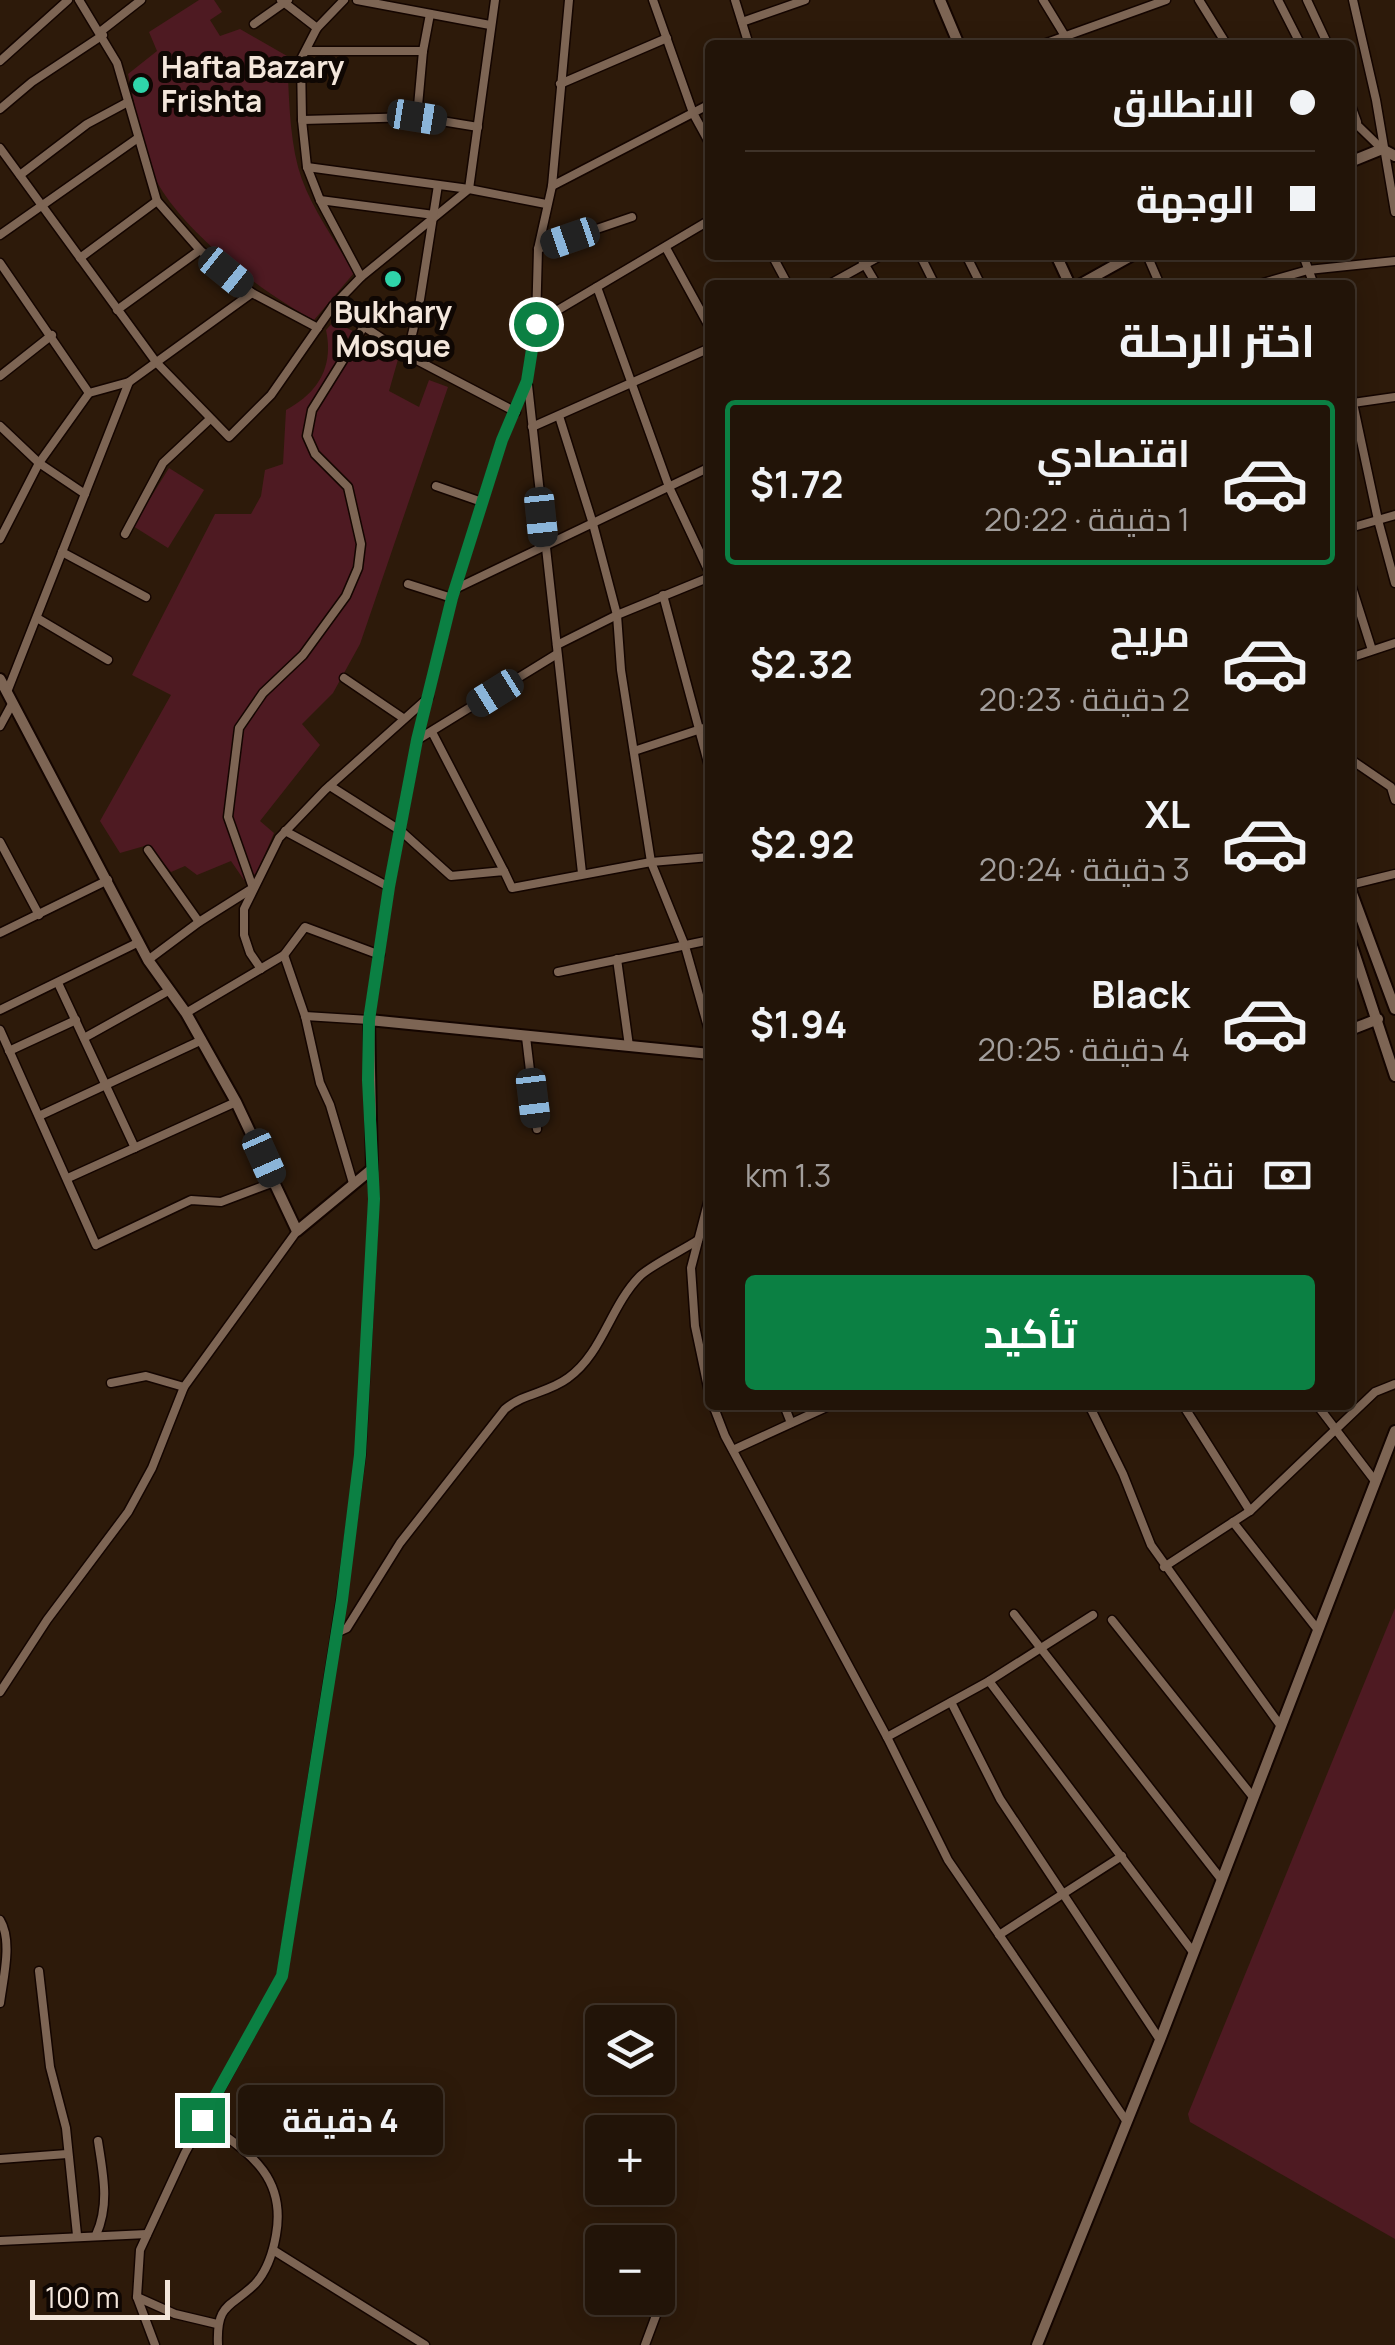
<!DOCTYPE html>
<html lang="ar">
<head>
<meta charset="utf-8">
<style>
  body { margin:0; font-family:Manrope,Cairo,sans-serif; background:#2a1d12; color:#f1f3f6; direction:rtl; height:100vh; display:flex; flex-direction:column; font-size:38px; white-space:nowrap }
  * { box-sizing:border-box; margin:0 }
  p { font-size:32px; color:#a29e9c }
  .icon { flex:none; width:55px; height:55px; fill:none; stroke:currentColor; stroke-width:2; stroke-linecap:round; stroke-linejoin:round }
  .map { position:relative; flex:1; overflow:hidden; direction:ltr }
  .panel { position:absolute; left:705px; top:280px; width:650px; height:1130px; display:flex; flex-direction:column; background:#221408; border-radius:10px; box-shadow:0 5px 25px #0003,0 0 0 2px #3f3329; direction:rtl }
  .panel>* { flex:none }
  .guide { position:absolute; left:705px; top:40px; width:650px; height:220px; border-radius:10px; box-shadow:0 5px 25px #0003,0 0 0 2px #3f3329; direction:rtl; display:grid; align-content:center; height:220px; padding:0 40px; background:#221408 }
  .tools { position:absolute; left:585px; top:2005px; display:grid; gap:20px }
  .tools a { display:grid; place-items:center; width:90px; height:90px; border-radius:10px; background:#221408; box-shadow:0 5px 25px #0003,0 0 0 2px #3f3329; font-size:50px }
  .scale { position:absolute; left:30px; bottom:25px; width:140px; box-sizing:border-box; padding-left:10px; border:5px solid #f3e6db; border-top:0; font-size:28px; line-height:35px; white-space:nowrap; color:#f3e6db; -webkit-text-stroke:8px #0f0703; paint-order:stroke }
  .end { position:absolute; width:45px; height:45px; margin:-22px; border:12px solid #0b8043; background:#fff; box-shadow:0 0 0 5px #fff }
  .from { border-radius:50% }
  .bubble { position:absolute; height:70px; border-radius:10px; background:#221408; box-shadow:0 5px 25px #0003,0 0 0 2px #3f3329; font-size:32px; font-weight:700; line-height:70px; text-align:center; direction:rtl }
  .car { position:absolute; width:30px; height:60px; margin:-30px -15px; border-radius:12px; box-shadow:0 0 8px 2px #0007; background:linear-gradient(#222 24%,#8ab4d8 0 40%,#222 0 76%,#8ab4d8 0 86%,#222 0) }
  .guide b { display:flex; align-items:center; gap:35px; height:95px; font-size:38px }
  .guide b+b { border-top:2px solid #3f3329 }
  .guide i { width:25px; height:25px; background:#f1f3f6 }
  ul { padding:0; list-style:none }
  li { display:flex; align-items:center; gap:30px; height:165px; margin:0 20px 15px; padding:0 20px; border:5px solid transparent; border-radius:10px }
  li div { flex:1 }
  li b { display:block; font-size:38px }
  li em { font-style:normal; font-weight:700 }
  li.selected { border-color:#0b8043 }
  li>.icon { width:90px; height:90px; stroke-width:1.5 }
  h2 { padding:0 40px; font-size:45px; line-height:120px }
  .pay { display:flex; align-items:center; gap:25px; height:110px; padding:0 40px; font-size:38px }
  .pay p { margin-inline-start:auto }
  .cta { display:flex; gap:20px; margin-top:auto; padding:20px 40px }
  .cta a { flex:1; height:115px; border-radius:10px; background:#0b8043; color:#fff; font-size:40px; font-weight:700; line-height:115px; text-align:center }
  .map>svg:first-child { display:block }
  .green { fill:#4e1a22 }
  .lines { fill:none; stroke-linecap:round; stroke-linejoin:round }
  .street-casing { stroke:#140500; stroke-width:11 }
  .secondary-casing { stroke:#140500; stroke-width:14 }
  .street { stroke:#7d6554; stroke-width:8 }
  .secondary { stroke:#7d6554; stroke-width:10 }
  .route { stroke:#0b8043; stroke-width:12 }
  .poi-dot { fill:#2fd4aa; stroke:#0f0703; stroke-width:4 }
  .labels { text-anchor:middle; stroke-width:10; stroke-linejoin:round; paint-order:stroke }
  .poi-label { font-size:30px; font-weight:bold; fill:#f3e6db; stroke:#0f0703; text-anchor:start }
</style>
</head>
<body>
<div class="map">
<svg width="1395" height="2345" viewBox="0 0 1395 2345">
  <rect width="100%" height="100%" fill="#2d1a0a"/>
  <g class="green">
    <path d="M199 0H214L222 12 210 20 220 36 240 29 287 56C289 93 289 132 298 167 308 204 335 240 354 273L314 320C264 295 180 229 155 178 142 152 135 103 128 74L157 51 149 32Z"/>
    <path d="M334 321 399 356 389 391 419 407 429 380 448 387 360 644 333 693 302 724 320 745 260 821 274 833 257 873 244 880 231 861 197 875 185 866 171 872 148 845 120 853 100 821 171 695 132 675 215 514H251L261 496 265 470 283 464 286 410C318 393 334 367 326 330Z"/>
    <polygon points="169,468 204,490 168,548 133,526"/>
    <polygon points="1395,1608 1395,2239 1190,2122 1188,2114"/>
  </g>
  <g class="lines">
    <defs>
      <g id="street">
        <polyline points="79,0 117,63 157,201 200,250 252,293 318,328"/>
        <polyline points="281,0 317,28"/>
        <polyline points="344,0 317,28 301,59 302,120 307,167 320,200 361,277"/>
        <polyline points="357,0 490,25"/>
        <polyline points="653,0 693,113 710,144"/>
        <polyline points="735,0 749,45"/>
        <polyline points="1043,0 1065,36"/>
        <polyline points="1199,0 1227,45"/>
        <polyline points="1278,0 1301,45"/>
        <polyline points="1307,0 1328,45"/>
        <polyline points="1353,0 1376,100 1395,212"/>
        <polyline points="742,22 805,0"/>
        <polyline points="254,24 288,0"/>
        <polyline points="100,32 141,0"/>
        <polyline points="1041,45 1166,0"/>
        <polyline points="306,51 423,51"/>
        <polyline points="0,61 68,0"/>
        <polyline points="560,84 667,38"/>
        <polyline points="1350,103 1357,122"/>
        <polyline points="0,109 32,82 103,35"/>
        <polyline points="417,117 423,51 430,14"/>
        <polyline points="1350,118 1382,149"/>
        <polyline points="302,120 417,117 478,127"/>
        <polyline points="0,148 156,362 229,437 271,395 333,306 361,277 469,189 495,0"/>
        <polyline points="307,167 469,189 546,204"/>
        <polyline points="20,175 87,124 128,102"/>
        <polyline points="552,186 710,104"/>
        <polyline points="320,200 434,215"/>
        <polyline points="0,235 138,138"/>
        <polyline points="666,248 710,328"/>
        <polyline points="538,249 632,217"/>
        <polyline points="772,255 788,285"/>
        <polyline points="859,255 877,285"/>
        <polyline points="920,255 935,285"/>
        <polyline points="966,255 981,285"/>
        <polyline points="1147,255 1160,285"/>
        <polyline points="1303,255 1314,285"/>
        <polyline points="80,258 157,201"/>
        <polyline points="0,263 89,393 129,382"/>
        <polyline points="828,285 882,255"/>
        <polyline points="1256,285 1308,270 1395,261"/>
        <polyline points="597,287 669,487 710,574"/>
        <polyline points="333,306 407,355 516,412"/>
        <polyline points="117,310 200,250"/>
        <polyline points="536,323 710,220"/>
        <polyline points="407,355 419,306 438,185"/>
        <polyline points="0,376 52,335"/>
        <polyline points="528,385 582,873"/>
        <polyline points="1350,389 1378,520 1395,583"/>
        <polyline points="1353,403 1395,397"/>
        <polyline points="559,416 593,524 617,615 621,670 651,862 685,946 710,1034"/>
        <polyline points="0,426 39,463 85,494"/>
        <polyline points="532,427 710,348"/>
        <polyline points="436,486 482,502"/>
        <polyline points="1350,528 1395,515"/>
        <polyline points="125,534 163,463 210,419"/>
        <polyline points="0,539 39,463 89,393"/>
        <polyline points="62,552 146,597"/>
        <polyline points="1350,581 1372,650"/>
        <polyline points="408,584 452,598"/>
        <polyline points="455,589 710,467"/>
        <polyline points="663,595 710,770"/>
        <polyline points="37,618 108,660"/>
        <polyline points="557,645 617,615 710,577"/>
        <polyline points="1350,658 1395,643"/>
        <polyline points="344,678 403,718"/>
        <polyline points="7,692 129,382 252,293"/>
        <polyline points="0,726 12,704"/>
        <polyline points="432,732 504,871"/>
        <polyline points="417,740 557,654"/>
        <polyline points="634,751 710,726"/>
        <polyline points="1350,759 1391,787 1395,800"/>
        <polyline points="330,786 401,831"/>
        <polyline points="285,831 389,887"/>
        <polyline points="401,831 451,876 504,871 512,888 651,862 710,857"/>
        <polyline points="0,842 39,915"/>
        <polyline points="148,850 199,922"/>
        <polyline points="1350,885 1395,874"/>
        <polyline points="0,933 108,880"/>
        <polyline points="284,955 305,927 380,955"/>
        <polyline points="617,959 629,1046"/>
        <polyline points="148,960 199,922 253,888 228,817 239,728 263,693 303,655 346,596 358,568 361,544 348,487 315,454 307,436 312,410 363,328"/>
        <polyline points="261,969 250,953 244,935 244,909 279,838 325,790 429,697"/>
        <polyline points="558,972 710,940"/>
        <polyline points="58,983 135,1148"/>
        <polyline points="0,1010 139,942"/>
        <polyline points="186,1013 284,955 305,1016 320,1083 330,1105 353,1183"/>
        <polyline points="305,1016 369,1020 389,887 417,740 452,598 502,440 527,381 536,323 538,249 552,186 569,0"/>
        <polyline points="0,1030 96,1245 191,1200 221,1202 274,1182"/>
        <polyline points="526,1037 537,1129"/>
        <polyline points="84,1038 170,990"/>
        <polyline points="9,1051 76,1020"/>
        <polyline points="709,1054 710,1074"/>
        <polyline points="39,1116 202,1040"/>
        <polyline points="68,1178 236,1102"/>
        <polyline points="710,1195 691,1268 695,1326 710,1397"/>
        <polyline points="111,1383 146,1376 184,1387"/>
        <polyline points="713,1405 725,1436 887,1737 948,1860 1127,2122"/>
        <polyline points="784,1405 791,1423"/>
        <polyline points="1089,1405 1123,1474 1151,1545 1280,1725"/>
        <polyline points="1183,1405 1250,1511"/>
        <polyline points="1317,1405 1375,1481"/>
        <polyline points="733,1450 831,1405"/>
        <polyline points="1233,1522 1318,1630"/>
        <polyline points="1164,1567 1250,1511 1375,1392 1395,1384"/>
        <polyline points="1014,1614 1221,1879"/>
        <polyline points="1112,1620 1253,1797"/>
        <path d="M336 1633 347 1628 400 1543 505 1409C524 1393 548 1393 568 1378 602 1354 610 1307 639 1277 649 1266 683 1250 698 1240"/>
        <polyline points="989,1681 1193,1952"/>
        <polyline points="0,1692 47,1620 128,1512 152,1468 184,1387 297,1231"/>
        <polyline points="951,1702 1000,1799 1160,2040"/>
        <polyline points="887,1737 989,1681 1093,1615"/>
        <path d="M0 1920C13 1941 3 1979 0 2003"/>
        <polyline points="999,1935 1122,1856"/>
        <polyline points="39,1971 50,2067 66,2128 77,2235"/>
        <path d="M203 2120C246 2151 287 2174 276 2235 273 2252 268 2270 255 2284 231 2308 216 2302 218 2345"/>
        <polyline points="0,2159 67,2154"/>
        <path d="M96 2235C110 2204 103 2174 98 2141"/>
        <polyline points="0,2241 147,2234"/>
        <polyline points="273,2250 425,2345"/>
        <polyline points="137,2297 175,2314 217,2324"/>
        <polyline points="155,2345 137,2297 140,2250 185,2153 282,1976 341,1599 361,1455 374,1199 372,1169"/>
        <polyline points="645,2345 664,2294"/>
      </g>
      <g id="secondary">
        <polyline points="940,0 959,45"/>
        <polyline points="1350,162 1382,149 1395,156"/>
        <polyline points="1056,255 1070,285"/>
        <polyline points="1079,285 1133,255"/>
        <polyline points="0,679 148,960 186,1013 236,1102 297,1231 372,1169 369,1020 710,1054"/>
        <polyline points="1350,888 1395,1009"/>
        <polyline points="1350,940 1395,1076"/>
        <polyline points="1350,1030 1378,1019"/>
        <polyline points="1037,2345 1160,2040 1395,1431"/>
      </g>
    </defs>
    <use href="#street" class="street-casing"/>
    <use href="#secondary" class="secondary-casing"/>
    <use href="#street" class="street"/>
    <use href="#secondary" class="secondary"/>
  </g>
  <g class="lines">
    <polyline class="route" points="202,2120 282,1976 342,1600 360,1455 374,1199 368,1080 369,1020 389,887 417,740 452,598 502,440 527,381 536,324"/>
  </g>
  <g class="poi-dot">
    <circle cx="141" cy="85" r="10"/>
    <circle cx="393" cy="279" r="10"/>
  </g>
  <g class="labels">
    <g class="poi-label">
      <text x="161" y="78">Hafta Bazary<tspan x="161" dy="34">Frishta</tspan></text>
      <text x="393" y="323" text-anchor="middle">Bukhary<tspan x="393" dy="34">Mosque</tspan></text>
    </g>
  </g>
</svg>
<div class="tools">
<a><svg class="icon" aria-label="layers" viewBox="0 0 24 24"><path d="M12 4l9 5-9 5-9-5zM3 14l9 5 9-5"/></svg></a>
<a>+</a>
<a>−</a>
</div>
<div class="scale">100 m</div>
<i class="end from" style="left:536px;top:324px"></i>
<i class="end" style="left:202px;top:2120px"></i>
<div class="bubble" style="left:238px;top:2085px;width:205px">4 دقيقة</div>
<i class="car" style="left:417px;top:117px;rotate:99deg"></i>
<i class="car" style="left:570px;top:238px;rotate:251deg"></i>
<i class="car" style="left:226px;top:272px;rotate:129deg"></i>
<i class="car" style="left:541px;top:517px;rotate:174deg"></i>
<i class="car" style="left:495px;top:693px;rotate:238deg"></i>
<i class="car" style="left:533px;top:1098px;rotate:173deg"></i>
<i class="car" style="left:264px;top:1158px;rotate:156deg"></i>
<div class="guide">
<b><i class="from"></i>الانطلاق</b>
<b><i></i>الوجهة</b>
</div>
<section class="panel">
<h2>اختر الرحلة</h2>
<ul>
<li class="selected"><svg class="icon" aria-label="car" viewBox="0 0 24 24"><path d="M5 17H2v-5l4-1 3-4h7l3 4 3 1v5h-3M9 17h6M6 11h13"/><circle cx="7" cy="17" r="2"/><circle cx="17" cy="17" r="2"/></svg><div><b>اقتصادي</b><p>1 دقيقة · 20:22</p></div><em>$1.72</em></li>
<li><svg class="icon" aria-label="car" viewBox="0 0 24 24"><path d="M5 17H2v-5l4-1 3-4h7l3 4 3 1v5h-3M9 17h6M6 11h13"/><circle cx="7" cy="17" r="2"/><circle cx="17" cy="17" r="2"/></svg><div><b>مريح</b><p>2 دقيقة · 20:23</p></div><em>$2.32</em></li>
<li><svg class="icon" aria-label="car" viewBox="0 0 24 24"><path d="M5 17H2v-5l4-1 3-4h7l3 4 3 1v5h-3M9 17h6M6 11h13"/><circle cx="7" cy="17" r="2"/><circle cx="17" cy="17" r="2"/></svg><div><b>XL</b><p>3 دقيقة · 20:24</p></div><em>$2.92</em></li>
<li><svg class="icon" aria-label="car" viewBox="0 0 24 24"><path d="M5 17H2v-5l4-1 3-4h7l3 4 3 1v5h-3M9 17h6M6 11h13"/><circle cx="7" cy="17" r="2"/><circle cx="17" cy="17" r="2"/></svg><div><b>Black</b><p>4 دقيقة · 20:25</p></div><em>$1.94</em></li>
</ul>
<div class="pay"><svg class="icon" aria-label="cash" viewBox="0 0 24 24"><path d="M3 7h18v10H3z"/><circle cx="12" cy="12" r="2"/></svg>نقدًا<p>1.3 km</p></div>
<div class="cta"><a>تأكيد</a></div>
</section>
</div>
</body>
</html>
